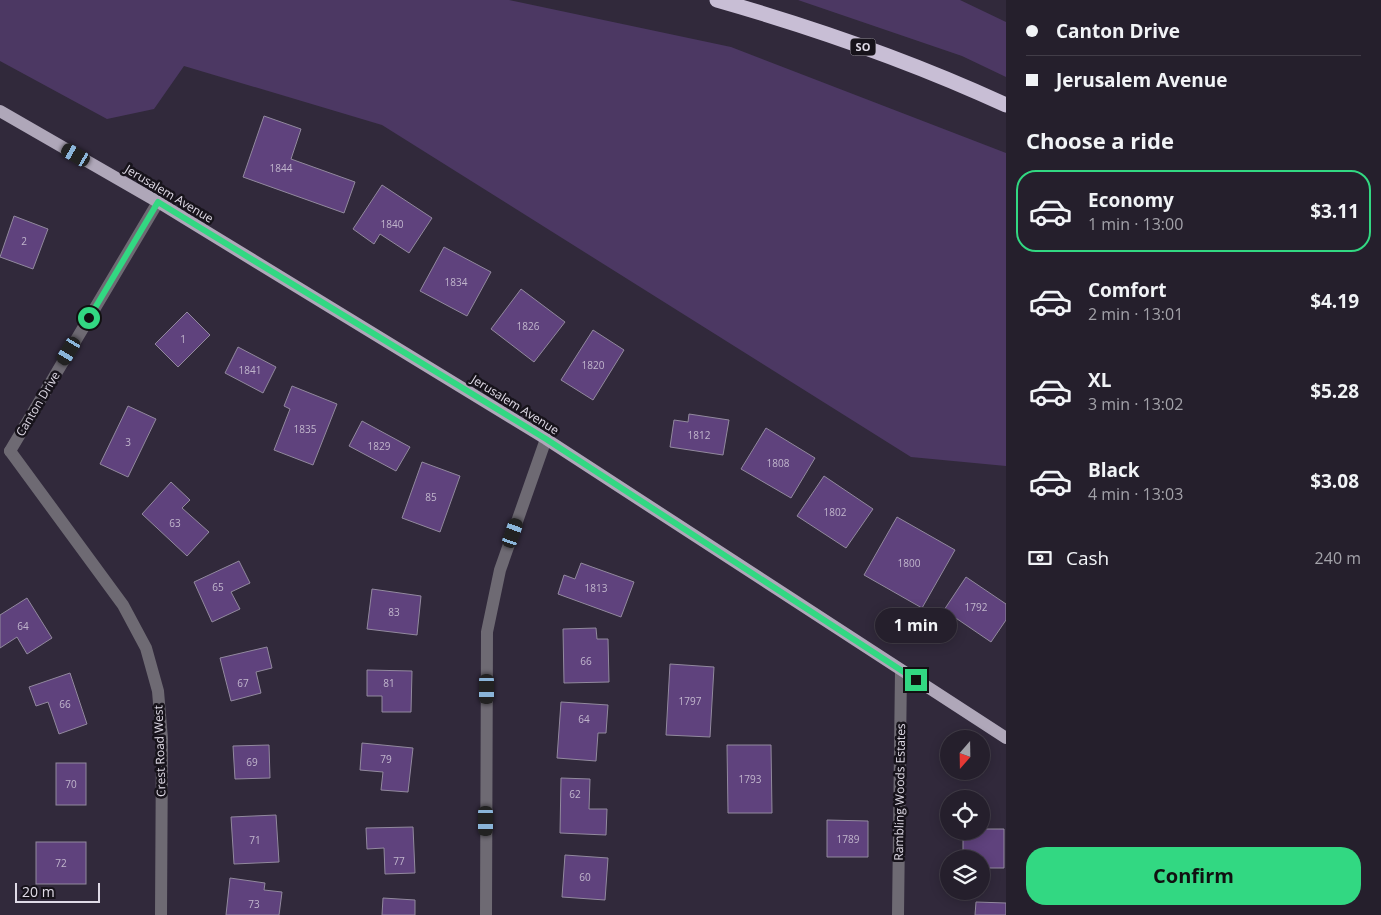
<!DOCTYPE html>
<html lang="en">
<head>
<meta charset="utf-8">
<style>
  body { margin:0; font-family:"Open Sans",sans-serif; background:#2d2734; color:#f1f3f6; height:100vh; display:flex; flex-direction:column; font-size:19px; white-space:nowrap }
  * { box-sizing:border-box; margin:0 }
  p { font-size:16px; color:#a3a2a9 }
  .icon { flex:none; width:28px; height:28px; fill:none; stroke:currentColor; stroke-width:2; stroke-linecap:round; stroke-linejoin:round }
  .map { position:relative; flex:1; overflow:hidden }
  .details { display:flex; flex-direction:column; background:#251f2c; width:375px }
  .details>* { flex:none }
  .guide { display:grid; align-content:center; height:110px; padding:0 20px; background:#251f2c }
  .needle { width:32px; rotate:200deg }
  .tools { position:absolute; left:940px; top:730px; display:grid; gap:10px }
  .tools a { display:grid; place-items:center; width:50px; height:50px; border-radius:50%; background:#251f2c; box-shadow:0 2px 12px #0003,0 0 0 1px #423d48; font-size:25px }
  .scale { position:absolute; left:15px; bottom:12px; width:85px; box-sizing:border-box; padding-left:5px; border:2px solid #e0dbe7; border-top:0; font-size:14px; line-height:18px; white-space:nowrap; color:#e0dbe7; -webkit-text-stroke:4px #17131b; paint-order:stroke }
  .end { position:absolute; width:22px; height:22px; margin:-11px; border:6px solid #32d882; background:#111; box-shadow:0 0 0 2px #111 }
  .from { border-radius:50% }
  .bubble { position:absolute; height:35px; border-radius:18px; background:#251f2c; box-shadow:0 2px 12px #0003,0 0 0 1px #423d48; font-size:16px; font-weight:700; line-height:35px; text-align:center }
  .car { position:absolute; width:15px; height:30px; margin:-15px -8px; border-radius:6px; box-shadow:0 0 4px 1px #0007; background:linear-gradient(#222 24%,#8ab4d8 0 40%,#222 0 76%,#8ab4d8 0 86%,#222 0) }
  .guide b { display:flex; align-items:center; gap:18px; height:48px; font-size:19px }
  .guide b+b { border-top:1px solid #423d48 }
  .guide i { width:12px; height:12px; background:#f1f3f6 }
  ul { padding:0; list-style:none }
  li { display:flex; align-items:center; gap:15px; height:82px; margin:0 10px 8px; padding:0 10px; border:2px solid transparent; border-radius:20px }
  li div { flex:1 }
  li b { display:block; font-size:19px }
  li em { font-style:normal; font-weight:700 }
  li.on { border-color:#32d882 }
  li>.icon { width:45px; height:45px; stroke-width:1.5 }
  h2 { padding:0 20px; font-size:22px; line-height:60px }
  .pay { display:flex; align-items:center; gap:12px; height:55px; padding:0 20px; font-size:19px }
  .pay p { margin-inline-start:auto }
  .cta { display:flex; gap:10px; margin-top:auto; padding:10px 20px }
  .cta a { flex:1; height:58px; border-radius:20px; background:#32d882; color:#111; font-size:20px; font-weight:700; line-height:58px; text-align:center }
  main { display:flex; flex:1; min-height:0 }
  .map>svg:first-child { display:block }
  .green { fill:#4c3863 }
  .building { fill:#5f427d; stroke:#92899e }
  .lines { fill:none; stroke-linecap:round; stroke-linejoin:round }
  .minor { stroke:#6e6a73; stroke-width:12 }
  .major { stroke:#afa7b9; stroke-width:12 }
  .highway { stroke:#c8bed5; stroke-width:15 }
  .route { stroke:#32d882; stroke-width:6 }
  .labels { text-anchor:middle; stroke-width:5; stroke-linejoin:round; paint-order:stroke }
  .number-label { font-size:10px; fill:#c0b5cc }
  .shield { fill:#17131b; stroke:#a49faa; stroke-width:1 }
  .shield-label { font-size:11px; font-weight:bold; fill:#e0dbe7 }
  .street-label { font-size:12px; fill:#e0dbe7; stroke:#17131b }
</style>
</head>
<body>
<main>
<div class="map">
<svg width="1006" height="915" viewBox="0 0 1006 915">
  <rect width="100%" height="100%" fill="#31293b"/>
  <g class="green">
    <polygon points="0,0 509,0 731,47 1006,153 1006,466 911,457 382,125 184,66 154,109 107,119 0,61"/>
    <polygon points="798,0 960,0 1006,22 1006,77 962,56"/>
  </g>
  <g class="building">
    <polygon points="264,116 301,129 291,159 355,182 344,213 243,177"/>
    <polygon points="382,185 432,218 409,253 380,234 374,244 353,229"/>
    <polygon points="14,216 48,229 33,269 0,257"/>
    <polygon points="444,247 491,272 467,316 420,291"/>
    <polygon points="521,289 565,322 534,362 491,329"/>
    <polygon points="187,312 210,335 178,367 155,344"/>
    <polygon points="593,330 624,350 593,400 561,380"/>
    <polygon points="238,347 276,367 263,393 225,373"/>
    <polygon points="292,386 337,404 313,465 274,450 290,409 284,406"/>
    <polygon points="128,406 156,419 128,477 100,464"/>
    <polygon points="689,414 729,420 723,455 670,447 674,420 688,422"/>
    <polygon points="362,421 410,447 396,471 349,446"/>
    <polygon points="766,428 815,458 791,498 741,469"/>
    <polygon points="422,462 460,476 440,532 402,518"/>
    <polygon points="824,476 873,509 846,548 797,516"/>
    <polygon points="171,482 190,500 182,508 209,532 187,556 142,514"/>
    <polygon points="897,517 955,550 922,608 864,575"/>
    <polygon points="239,561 250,583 231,592 240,609 212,622 194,582"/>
    <polygon points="581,563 634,582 621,617 558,594 564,575 575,579"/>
    <polygon points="966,577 1006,604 1006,620 991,642 944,610"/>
    <polygon points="372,589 421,596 417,635 367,629"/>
    <polygon points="27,598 52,638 27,654 17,637 0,648 0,615"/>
    <polygon points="596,628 597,639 608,639 609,682 564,683 563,629"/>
    <polygon points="267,647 272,668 256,672 261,693 231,701 220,658"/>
    <polygon points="670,664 714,667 710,737 666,735"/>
    <polygon points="367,670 412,671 411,712 382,712 382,696 367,696"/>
    <polygon points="70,673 87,724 59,734 48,702 36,706 29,687"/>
    <polygon points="561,702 608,705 606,733 598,733 596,761 557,758"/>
    <polygon points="362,743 413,748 408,792 381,790 383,772 360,770"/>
    <polygon points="269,745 270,778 235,779 233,746"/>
    <polygon points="727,745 771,745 772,813 728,813"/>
    <rect x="56" y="763" width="30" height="42"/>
    <polygon points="561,778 590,779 589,809 607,809 606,835 560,833"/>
    <polygon points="276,815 279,862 234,864 231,817"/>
    <polygon points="827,820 868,821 868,857 827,857"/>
    <polygon points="413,827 415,873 385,874 384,848 367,849 366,828"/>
    <polygon points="981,829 1004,829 1004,868 981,868 981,859 963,859 963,831 981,831"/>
    <rect x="36" y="842" width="50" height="42"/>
    <polygon points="565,855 608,858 605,900 562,897"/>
    <polygon points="230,878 265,883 264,890 282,892 279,915 226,915"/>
    <polygon points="383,898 415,900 415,915 382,915"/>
    <polygon points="976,902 1006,903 1006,915 975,915"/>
  </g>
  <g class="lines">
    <g class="minor">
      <polyline points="10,451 123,605 146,648 158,691 162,739 161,915"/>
      <polyline points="10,451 158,202"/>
      <polyline points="486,915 487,632 500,570 546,439"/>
      <polyline points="898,915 901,670"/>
    </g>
    <polyline class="major" points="0,111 158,202 546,439 1006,738"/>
    <path class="highway" d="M717 0C815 28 913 62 1006 105"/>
  </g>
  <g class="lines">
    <polyline class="route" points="89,318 158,202 546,439 916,680"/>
  </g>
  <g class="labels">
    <g class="number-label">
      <text x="281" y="172">1844</text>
      <text x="392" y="228">1840</text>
      <text x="24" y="245">2</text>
      <text x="456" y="286">1834</text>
      <text x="528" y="330">1826</text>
      <text x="183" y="343">1</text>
      <text x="593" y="369">1820</text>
      <text x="250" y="374">1841</text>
      <text x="305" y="433">1835</text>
      <text x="699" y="439">1812</text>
      <text x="128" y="446">3</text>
      <text x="379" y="450">1829</text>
      <text x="778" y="467">1808</text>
      <text x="431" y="501">85</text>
      <text x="835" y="516">1802</text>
      <text x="175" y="527">63</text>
      <text x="909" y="567">1800</text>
      <text x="218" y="591">65</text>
      <text x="596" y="592">1813</text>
      <text x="976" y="611">1792</text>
      <text x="394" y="616">83</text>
      <text x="23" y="630">64</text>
      <text x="586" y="665">66</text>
      <text x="243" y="687">67</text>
      <text x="389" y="687">81</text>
      <text x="690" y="705">1797</text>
      <text x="65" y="708">66</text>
      <text x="584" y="723">64</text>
      <text x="386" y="763">79</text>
      <text x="252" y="766">69</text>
      <text x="750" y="783">1793</text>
      <text x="71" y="788">70</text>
      <text x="575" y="798">62</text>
      <text x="848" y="843">1789</text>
      <text x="255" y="844">71</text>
      <text x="399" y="865">77</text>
      <text x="61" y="867">72</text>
      <text x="585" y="881">60</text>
      <text x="254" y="908">73</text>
    </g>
    <rect class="shield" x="850.5" y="38.5" width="25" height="17" rx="4"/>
    <g class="shield-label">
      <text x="863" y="51">SO</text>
    </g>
    <g class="street-label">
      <text transform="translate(169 194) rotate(31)" y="4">Jerusalem Avenue</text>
      <text transform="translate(38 404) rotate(-59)" y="4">Canton Drive</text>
      <text transform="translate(515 405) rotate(32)" y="4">Jerusalem Avenue</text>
      <text transform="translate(160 751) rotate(-92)" y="4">Crest Road West</text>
      <text transform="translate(900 792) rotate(-89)" y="4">Rambling Woods Estates</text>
    </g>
  </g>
</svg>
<div class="tools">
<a><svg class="needle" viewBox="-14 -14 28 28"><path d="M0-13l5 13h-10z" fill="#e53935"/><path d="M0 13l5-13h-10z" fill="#a3a2a9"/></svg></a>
<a><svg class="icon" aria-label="locate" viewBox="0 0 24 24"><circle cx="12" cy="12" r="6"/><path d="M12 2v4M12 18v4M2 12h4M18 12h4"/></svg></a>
<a><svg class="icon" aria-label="layers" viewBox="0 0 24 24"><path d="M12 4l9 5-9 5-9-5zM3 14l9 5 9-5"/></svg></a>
</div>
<div class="scale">20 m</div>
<i class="end from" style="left:89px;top:318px"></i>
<i class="end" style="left:916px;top:680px"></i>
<div class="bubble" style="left:875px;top:608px;width:82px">1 min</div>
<i class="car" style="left:76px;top:155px;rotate:300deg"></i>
<i class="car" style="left:69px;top:351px;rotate:211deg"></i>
<i class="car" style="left:513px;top:533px;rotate:19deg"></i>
<i class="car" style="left:487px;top:689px;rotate:180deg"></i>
<i class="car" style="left:486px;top:821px;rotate:180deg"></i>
</div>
<section class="details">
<div class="guide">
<b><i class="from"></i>Canton Drive</b>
<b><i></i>Jerusalem Avenue</b>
</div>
<h2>Choose a ride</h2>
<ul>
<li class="on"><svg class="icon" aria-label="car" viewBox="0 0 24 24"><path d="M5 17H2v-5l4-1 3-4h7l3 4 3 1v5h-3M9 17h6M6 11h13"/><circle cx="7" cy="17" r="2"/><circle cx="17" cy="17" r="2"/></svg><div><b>Economy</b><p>1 min · 13:00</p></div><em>$3.11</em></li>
<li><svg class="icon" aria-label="car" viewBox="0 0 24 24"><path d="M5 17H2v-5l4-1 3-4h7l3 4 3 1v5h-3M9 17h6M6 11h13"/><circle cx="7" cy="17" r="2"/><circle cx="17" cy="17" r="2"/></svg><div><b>Comfort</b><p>2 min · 13:01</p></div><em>$4.19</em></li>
<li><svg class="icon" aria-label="car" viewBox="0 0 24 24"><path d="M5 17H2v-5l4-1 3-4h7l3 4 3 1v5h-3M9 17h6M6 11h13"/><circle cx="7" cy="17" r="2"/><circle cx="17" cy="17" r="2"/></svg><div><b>XL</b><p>3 min · 13:02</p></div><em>$5.28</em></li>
<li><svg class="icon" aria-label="car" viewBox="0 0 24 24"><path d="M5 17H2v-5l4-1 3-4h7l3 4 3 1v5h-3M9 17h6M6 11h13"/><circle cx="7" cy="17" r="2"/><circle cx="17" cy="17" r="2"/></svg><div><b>Black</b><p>4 min · 13:03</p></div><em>$3.08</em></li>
</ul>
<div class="pay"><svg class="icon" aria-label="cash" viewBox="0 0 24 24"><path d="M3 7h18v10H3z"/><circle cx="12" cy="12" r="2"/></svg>Cash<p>240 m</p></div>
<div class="cta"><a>Confirm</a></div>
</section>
</main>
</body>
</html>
